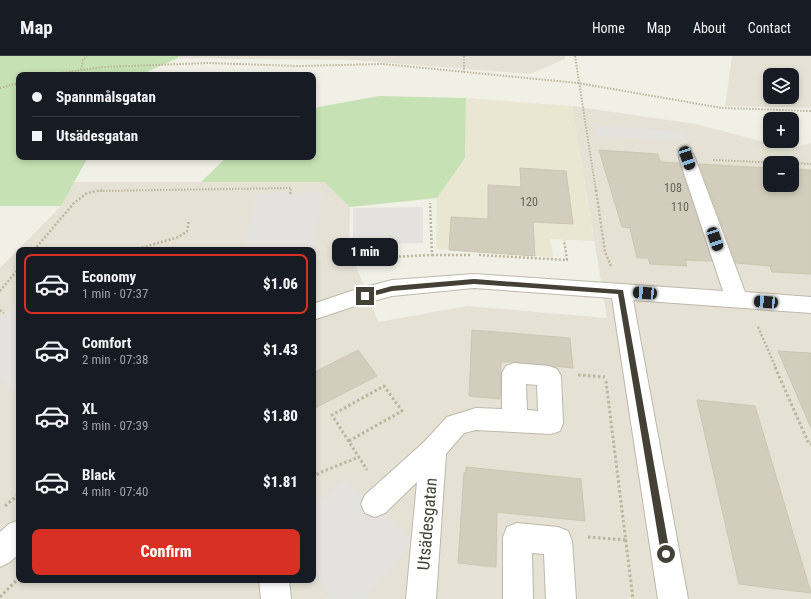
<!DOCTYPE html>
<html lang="en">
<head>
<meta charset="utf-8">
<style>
  body { margin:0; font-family:"Roboto Condensed",sans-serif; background:#242831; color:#f1f3f6; height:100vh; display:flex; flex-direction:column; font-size:15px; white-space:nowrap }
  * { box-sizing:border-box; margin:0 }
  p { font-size:13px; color:#9ea1a6 }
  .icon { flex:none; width:22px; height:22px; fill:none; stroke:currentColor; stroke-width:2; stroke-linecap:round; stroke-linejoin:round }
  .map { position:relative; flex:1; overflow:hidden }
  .side { position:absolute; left:16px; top:191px; width:300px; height:336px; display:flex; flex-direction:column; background:#171b24; border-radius:8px; box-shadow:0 2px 6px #0003 }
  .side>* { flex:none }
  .top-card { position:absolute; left:16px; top:16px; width:300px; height:88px; border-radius:8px; box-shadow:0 2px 6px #0003; display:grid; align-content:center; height:88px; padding:0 16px; background:#171b24 }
  .buttons { position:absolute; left:763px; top:12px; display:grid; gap:8px }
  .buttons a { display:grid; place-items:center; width:36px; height:36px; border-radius:8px; background:#171b24; box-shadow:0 2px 6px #0003; font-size:20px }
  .end { position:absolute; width:18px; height:18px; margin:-9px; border:5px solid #434036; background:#fff; box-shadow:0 0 0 2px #fff }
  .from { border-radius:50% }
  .bubble { position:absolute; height:28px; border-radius:8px; background:#171b24; box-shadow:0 2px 6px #0003; font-size:13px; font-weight:800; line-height:28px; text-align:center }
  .car { position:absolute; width:12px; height:24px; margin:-12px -6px; border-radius:5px; box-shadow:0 0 3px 1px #0007; background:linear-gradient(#222 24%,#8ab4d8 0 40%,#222 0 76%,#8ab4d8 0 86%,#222 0) }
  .top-card b { display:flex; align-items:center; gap:14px; height:38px; font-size:15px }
  .top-card b+b { border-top:1px solid #363941 }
  .top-card i { width:10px; height:10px; background:#f1f3f6 }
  ul { padding:7px 0 0; list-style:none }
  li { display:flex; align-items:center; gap:12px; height:60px; margin:0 8px 6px; padding:0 8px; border:2px solid transparent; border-radius:8px }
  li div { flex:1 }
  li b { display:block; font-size:15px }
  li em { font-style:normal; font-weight:800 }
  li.selected { border-color:#d93025 }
  li>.icon { width:36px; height:36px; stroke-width:1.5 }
  .cta { display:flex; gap:8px; margin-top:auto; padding:8px 16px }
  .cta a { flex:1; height:46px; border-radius:8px; background:#d93025; color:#fff; font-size:16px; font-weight:800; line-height:46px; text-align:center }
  header { display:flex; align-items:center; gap:24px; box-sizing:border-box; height:56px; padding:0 20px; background:#171b24; border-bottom:1px solid #363941 }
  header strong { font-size:19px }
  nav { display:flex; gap:22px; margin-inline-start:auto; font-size:14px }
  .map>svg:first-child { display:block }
  .residential { fill:#e5e2d5; fill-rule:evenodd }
  .education { fill:#e9e6d2 }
  .green { fill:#c6e1b3 }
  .parking { fill:#e3e2de }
  .building { fill:#d2cdbd; stroke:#ccc5b1 }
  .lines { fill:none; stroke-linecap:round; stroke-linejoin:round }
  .street-casing { stroke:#bcb8aa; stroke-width:2 }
  .path-far2 { stroke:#bcb59d; stroke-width:2; stroke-dasharray:1.5 1.5; stroke-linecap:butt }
  .path-far1 { stroke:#bcb59d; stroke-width:2.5; stroke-dasharray:2 2; stroke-linecap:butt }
  .path { stroke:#bcb59d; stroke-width:3; stroke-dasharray:2.5 2.5; stroke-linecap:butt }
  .street { fill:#fff; fill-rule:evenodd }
  .route { fill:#434036 }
  .labels { text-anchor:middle; stroke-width:3; stroke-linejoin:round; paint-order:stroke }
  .number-label { font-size:12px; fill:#676358 }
  .near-street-label { font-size:17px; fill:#434036; stroke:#fff }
</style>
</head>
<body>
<header>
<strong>Map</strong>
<nav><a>Home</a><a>Map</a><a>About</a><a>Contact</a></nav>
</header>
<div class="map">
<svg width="811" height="543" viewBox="0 0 811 543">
  <rect width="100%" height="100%" fill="#f1f0e7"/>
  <g class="residential">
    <polygon points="179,0 565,0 565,3 530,18 353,4 178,2"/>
    <path d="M732 0H811V52L725 50ZM770 19H792V41H770Z"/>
    <path d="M572 50 696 68 790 93 811 87V543H0V212L61 150 74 126H324L350 151 349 192 378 266 467 250 607 262ZM770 107H792V129H770ZM19 194H313V524H19Z"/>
  </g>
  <polygon class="education" points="466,42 572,50 594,185 550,183 553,201 436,193 437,142 465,102"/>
  <g class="green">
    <polygon points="0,0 179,0 178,2 140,19 19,19 19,101 88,101 61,150 0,150"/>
    <polygon points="379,40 466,42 465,102 437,142 350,151 324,126 201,126 227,101 313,101 313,52"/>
  </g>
  <g class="parking">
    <polygon points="594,70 683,75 686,85 596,80"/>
    <polygon points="322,136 313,214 313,194 244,194 257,137"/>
    <polygon points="423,151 423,187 353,188 353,152"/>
    <polygon points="19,248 19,340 0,323 0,262"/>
    <polygon points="343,423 415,484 365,543 324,543 330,536 313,520 313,453"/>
  </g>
  <g class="building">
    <polygon points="599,94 658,98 660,106 679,107 712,205 685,204 687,210 650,208 648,202 637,202 630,172 622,171"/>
    <polygon points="699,108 770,112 770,129 792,129 792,113 811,114 811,218 772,216 770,210 736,207"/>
    <polygon points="520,112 566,115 573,168 533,166 535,200 449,194 451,161 488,163 488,129 521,131"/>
    <polygon points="472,274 570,282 573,312 514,306 501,306 500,343 469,340"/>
    <polygon points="358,294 377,320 313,353 313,317"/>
    <polygon points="778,295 811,297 811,372"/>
    <polygon points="697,344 755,350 811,537 739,528"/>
    <polygon points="466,411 581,423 585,465 497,456 496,511 458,507 464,416 466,419"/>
  </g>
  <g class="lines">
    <defs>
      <g id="street">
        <polygon points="687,97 693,98 695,102 745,236 811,241 811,257 633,244 688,543 658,543 612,242 474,232 392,240 355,250 313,264 313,248 351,235 392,224 474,218 723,235 679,102 681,98"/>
        <path d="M514 307 549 310 557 313 561 320 563 367 560 375 551 378 476 374 464 377 446 398 436 543H406L417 426 385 457 375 461 365 457 361 448 365 439 424 386 447 361 476 352 502 353V317L506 310ZM526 328 537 329 538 355 527 354Z"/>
        <polygon points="19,464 19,498 10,506 0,511 0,476 9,468"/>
        <polygon points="517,467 558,471 568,475 572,485 576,543 546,543 544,498 532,497 533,543 503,543 503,481 507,471"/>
        <polygon points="259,524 289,524 291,543 261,543"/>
      </g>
    </defs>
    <use href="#street" class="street-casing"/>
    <g class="path-far2">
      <polyline points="464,0 464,16"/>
      <polyline points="575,0 596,135"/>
      <polyline points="81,14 83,4 87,0"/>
      <polyline points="48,19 103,11 208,7 297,10 383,8 578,27 722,52 811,55"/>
      <polyline points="0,32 19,27"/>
      <polyline points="713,104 782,107"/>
      <polyline points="792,107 811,108"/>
      <polyline points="97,135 291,132 290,135"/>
    </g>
    <g class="path-far1">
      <polyline points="596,134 605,196 611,210"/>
      <polyline points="290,138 291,134"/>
      <polyline points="34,194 74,147 87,137 102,134"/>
      <polyline points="134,194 179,181 187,175 189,164"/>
      <polyline points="432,199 472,199"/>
      <polyline points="479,199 567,204 564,184"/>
      <polyline points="391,201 432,199 430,147"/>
      <polyline points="0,235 19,212"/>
      <polyline points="0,254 4,257"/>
      <polyline points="758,271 776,312"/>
    </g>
    <g class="path">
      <polyline points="775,311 809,388 811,388"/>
      <polyline points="578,319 605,321"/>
      <polyline points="606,325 633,543"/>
      <polyline points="349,385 402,355 384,330 332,359 367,414"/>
      <polyline points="313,422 319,417 359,401"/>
      <polyline points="5,450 19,438"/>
      <polyline points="588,481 626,484"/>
      <polyline points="0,541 18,523"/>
    </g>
    <use href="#street" class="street"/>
  </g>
  <polygon class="route" points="474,223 623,234 670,498 669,501 666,502 662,501 661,498 618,238 474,228 392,235 365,242 362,240 363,238 392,230"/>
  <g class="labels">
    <g class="number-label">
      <text x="673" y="136">108</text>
      <text x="529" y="150">120</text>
      <text x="680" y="155">110</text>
    </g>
    <g class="near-street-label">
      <text transform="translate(427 468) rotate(-85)" y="6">Utsädesgatan</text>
    </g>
  </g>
</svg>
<div class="buttons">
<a><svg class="icon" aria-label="layers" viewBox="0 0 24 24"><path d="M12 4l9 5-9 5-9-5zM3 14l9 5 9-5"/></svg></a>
<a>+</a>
<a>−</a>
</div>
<i class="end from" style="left:666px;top:498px"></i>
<i class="end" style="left:365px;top:240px"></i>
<div class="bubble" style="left:332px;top:182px;width:66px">1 min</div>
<i class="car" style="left:687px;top:102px;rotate:161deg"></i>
<i class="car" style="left:715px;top:183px;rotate:161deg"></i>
<i class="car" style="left:645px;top:237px;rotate:274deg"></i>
<i class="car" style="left:766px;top:246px;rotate:274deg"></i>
<div class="top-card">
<b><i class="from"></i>Spannmålsgatan</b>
<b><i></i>Utsädesgatan</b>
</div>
<section class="side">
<ul>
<li class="selected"><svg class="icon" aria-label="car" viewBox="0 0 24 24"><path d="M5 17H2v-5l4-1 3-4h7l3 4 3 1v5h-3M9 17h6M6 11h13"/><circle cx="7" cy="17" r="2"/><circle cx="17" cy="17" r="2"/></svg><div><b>Economy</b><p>1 min · 07:37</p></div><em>$1.06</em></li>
<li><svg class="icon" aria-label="car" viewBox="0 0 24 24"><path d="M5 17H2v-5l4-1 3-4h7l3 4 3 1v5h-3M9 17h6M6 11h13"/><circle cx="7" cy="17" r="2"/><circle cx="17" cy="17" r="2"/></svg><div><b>Comfort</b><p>2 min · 07:38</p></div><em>$1.43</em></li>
<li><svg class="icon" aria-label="car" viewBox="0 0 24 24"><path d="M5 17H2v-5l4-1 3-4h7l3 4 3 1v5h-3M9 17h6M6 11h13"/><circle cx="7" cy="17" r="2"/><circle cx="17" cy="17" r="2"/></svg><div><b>XL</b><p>3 min · 07:39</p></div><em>$1.80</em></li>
<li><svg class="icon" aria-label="car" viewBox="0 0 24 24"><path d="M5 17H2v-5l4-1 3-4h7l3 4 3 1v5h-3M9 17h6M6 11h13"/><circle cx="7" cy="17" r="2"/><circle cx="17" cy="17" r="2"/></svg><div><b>Black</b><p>4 min · 07:40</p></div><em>$1.81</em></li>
</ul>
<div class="cta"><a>Confirm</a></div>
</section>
</div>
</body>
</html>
